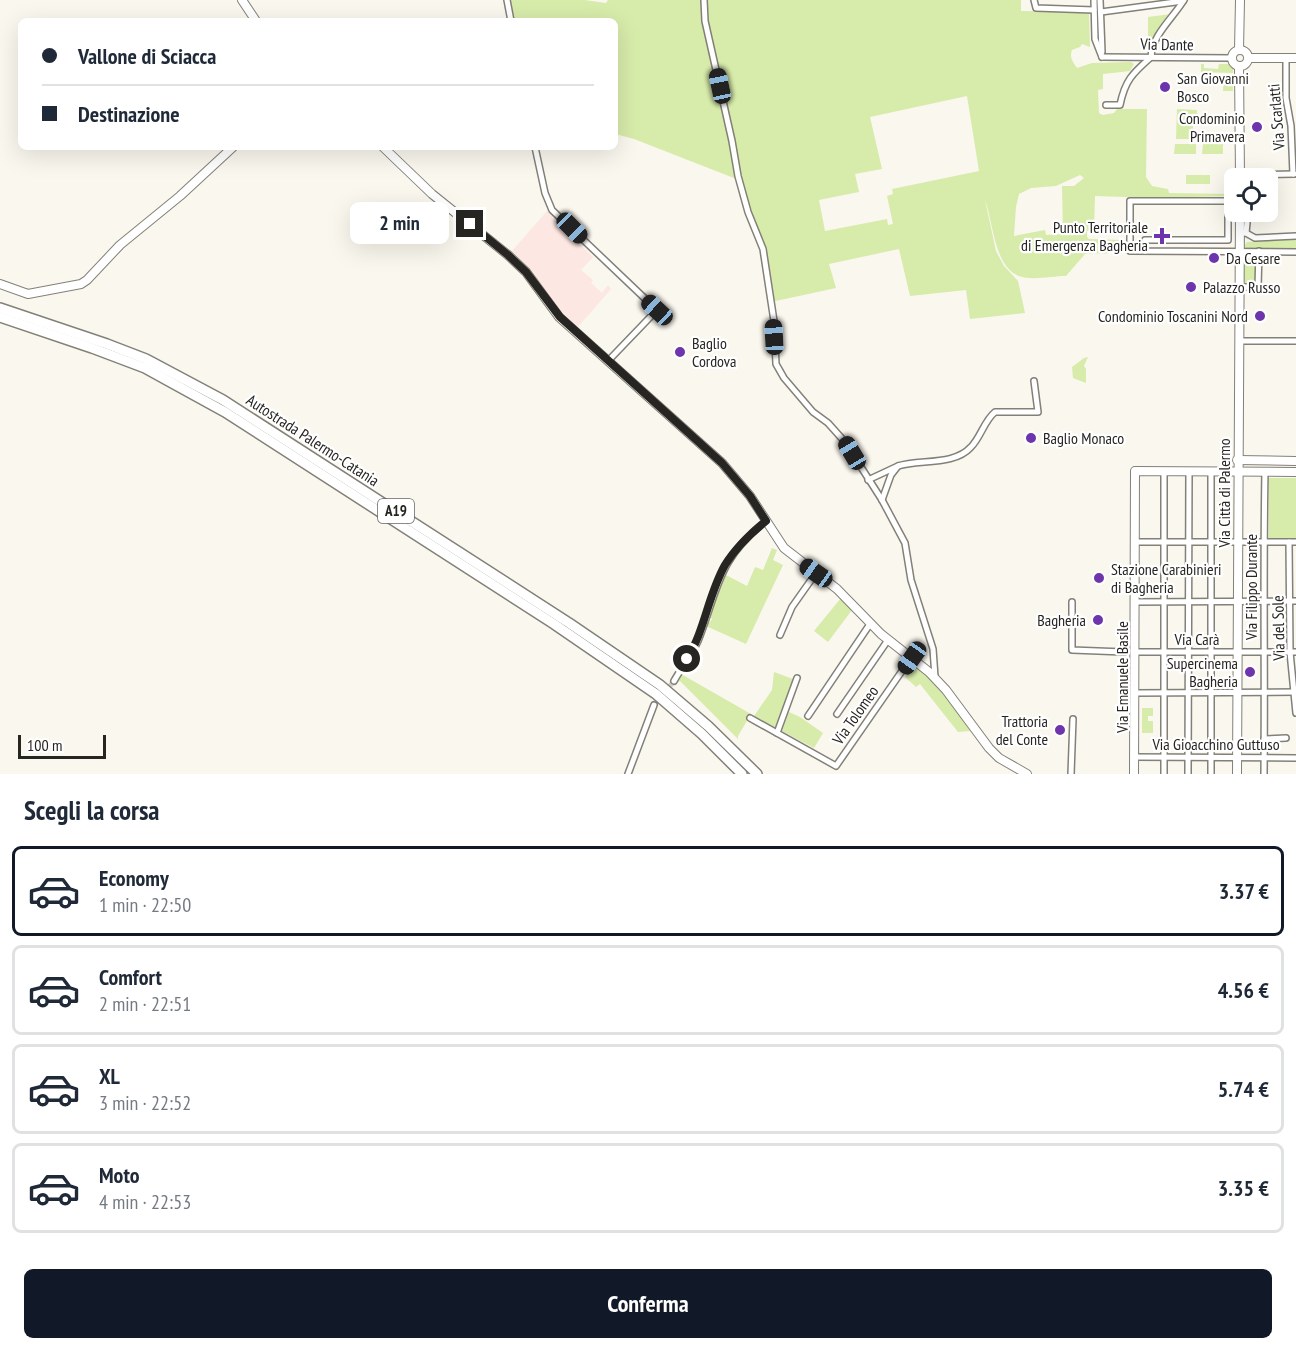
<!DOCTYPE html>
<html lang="it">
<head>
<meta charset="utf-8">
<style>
  body { margin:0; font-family:"PT Sans Narrow",sans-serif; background:#f6f6f7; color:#1f2937; height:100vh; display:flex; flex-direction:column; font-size:22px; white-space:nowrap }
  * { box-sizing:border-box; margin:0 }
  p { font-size:20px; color:#747a83 }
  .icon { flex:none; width:33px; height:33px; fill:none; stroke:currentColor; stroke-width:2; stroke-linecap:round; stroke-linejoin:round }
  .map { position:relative; height:774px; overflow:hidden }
  .sheet { display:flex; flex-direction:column; background:#fff; flex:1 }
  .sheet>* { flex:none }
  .top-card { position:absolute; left:18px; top:18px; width:600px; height:132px; border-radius:9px; box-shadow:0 6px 24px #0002; display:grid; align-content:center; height:132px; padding:0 24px; background:#fff }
  .controls { position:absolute; left:1224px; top:168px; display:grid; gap:12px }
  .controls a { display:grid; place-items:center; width:54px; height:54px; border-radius:9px; background:#fff; box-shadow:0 6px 24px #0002; font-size:30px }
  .scale { position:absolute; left:18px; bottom:15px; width:88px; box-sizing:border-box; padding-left:6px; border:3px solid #262522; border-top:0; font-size:16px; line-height:21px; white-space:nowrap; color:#262522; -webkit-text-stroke:4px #fff; paint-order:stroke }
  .end { position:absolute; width:27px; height:27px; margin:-14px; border:8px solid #262522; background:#fff; box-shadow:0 0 0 3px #fff }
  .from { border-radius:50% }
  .bubble { position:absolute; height:42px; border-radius:9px; background:#fff; box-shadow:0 6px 24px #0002; font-size:20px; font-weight:800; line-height:42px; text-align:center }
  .car { position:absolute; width:18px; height:36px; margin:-18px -9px; border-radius:8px; box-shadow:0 0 4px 2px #0007; background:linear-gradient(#222 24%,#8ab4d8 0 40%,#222 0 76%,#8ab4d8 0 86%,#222 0) }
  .top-card b { display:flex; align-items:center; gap:21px; height:57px; font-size:22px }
  .top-card b+b { border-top:2px solid #e0e1e3 }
  .top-card i { width:15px; height:15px; background:#1f2937 }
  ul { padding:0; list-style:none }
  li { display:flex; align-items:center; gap:18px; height:90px; margin:0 12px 9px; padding:0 12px; border:3px solid #e0e1e3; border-radius:9px }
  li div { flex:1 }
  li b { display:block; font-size:22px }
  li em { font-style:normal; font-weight:800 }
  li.active { border-color:#111827 }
  li>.icon { width:54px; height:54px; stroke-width:1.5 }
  h2 { padding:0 24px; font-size:27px; line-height:72px }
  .button { display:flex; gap:12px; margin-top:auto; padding:12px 24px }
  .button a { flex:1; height:69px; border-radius:9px; background:#111827; color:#fff; font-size:24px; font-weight:800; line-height:69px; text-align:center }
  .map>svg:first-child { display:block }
  .industrial { fill:#fce7e3 }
  .green { fill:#d7ebaa; fill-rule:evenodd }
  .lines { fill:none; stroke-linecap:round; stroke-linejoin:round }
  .street-tunnel { stroke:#d0cdc5; stroke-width:5; stroke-dasharray:5 2.5; stroke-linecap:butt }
  .street-casing { stroke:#838078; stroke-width:8 }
  .secondary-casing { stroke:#838078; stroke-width:10 }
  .highway-casing { stroke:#838078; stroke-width:12 }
  .street { stroke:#fff; stroke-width:5 }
  .secondary { stroke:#fff; stroke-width:8 }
  .highway { stroke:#fff; stroke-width:9 }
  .route { stroke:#262522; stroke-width:8 }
  .poi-dot { fill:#6e34ab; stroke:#fff; stroke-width:2 }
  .labels { text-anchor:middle; stroke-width:4.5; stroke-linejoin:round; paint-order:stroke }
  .shield { fill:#fff; stroke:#676664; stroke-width:1.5 }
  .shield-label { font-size:15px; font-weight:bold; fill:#262522 }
  .street-label { font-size:16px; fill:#262522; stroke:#fff }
  .poi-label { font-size:16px; fill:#262522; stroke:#fff; text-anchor:start }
</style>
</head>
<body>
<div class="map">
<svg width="1296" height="774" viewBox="0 0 1296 774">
  <rect width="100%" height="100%" fill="#faf7ee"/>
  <polygon class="industrial" points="548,210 554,214 552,218 593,257 581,270 593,280 591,283 602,293 608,285 611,289 578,327 556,307 538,284 530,270 512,251"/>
  <g class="green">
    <path d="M507 0H585L606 3 608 0H1021V11L1089 12 1090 47 1082 44 1080 47 1072 50C1069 57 1073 62 1077 68L1092 63 1131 62 1134 64 1130 71 1103 74V89L1098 90 1099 113 1103 115 1114 113 1117 109H1147L1146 177 1152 186 1168 189 1169 193 1231 194V196L1155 198 1095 196 1094 231H1087V237L1089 239 1122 240C1113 260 1102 251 1085 254L1066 276C1052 276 1032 281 1019 276 994 267 993 220 985 200L996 251 1004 266 1018 281 1025 313 970 319 966 290 910 296 899 249 829 264 836 288 771 302 763 249 739 180 634 139 615 134V21H511ZM967 96 979 171 892 189 893 194 887 196 893 224 888 225 887 219 825 231 819 200 859 192 855 174 882 169 870 117ZM1080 175 1084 178 1074 186H1062L1063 234 1046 235 1045 230 1014 236 1016 207 1019 194 1031 188 1056 186Z"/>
    <polygon points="1171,14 1156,34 1148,51 1148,17"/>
    <polygon points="1201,64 1204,64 1204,68 1218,69 1219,64 1231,64 1233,67 1233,73 1201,72"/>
    <polygon points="1224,75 1233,76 1233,91 1223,91"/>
    <polygon points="1177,109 1197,110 1197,118 1193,118 1193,139 1176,139"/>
    <polygon points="1175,144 1196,144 1196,154 1174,154"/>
    <polygon points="1203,144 1223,144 1223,154 1202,154"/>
    <rect x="1186" y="175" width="24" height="9"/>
    <polygon points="1296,239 1296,248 1246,248 1244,246 1247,242"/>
    <polygon points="1246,258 1256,258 1255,285 1243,285 1243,261"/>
    <polygon points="1088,357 1084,366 1086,369 1086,383 1073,378 1072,367 1084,358"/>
    <rect x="1269" y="478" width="27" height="60"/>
    <polygon points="772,548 777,550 773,560 783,565 746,644 706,626 707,621 710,622 712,619 709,616 724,574 747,586 755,567 763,570"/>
    <polygon points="841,598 852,610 828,642 814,631"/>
    <polygon points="914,663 918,666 916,670 919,671 921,670 938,684 970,731 958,732 920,684 916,687 905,677"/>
    <polygon points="774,672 793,679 776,728 754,716 772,690"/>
    <polygon points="681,674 751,714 738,736 738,739 680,681 675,683"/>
    <polygon points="1142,708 1153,708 1153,716 1148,716 1148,721 1153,721 1153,733 1142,733"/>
    <polygon points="789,712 800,717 823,733 814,748 782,731"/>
  </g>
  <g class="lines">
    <polyline class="street-tunnel" points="654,705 674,681"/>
    <defs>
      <g id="street">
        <polyline points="507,0 511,21"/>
        <polyline points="704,0 705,21 732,141 738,176 748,212 763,249 774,321 776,364 784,378 813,412 828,423 845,442 882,500 905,543 911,580 933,649 935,677"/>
        <polyline points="1034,0 1036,8 1094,10"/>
        <polyline points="1094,0 1095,39 1102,57"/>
        <polyline points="1100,0 1102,52"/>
        <polyline points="1101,12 1183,1"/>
        <polyline points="1102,57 1232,58"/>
        <polyline points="1286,58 1286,98 1291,126 1293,174"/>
        <path d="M1106 105H1120C1125 80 1133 73 1151 57 1152 35 1173 18 1184 0"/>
        <polyline points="535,147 545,193 552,210 657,310 608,361"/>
        <polyline points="1240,175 1294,174"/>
        <polyline points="1234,201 1130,201 1130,251 1296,252"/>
        <polyline points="1239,233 1246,233 1255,238 1296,236"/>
        <polyline points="1246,233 1248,212"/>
        <polyline points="1145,251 1145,240 1228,240 1228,201"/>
        <polyline points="1239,287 1258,287 1259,251"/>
        <polyline points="1239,341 1296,341"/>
        <path d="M898 466C920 459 954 466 971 447 981 437 984 421 995 412H1038L1034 381"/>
        <polyline points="1164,471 1164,774"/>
        <polyline points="1211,471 1211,774"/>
        <polyline points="868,480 898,466 891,475 882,500"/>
        <polyline points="1135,542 1296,542"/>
        <polyline points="1289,542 1290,652 1296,713"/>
        <polyline points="1072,602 1072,650 1124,652"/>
        <polyline points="1135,602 1296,601"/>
        <polyline points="780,635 792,607 816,573"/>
        <polyline points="1135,652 1296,652"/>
        <path d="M674 681C681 668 692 655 698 641 719 587 717 560 766 521"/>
        <polyline points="1135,693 1296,692"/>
        <polyline points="837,714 888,640"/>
        <polyline points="808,716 870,624"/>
        <polyline points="750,718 836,766 911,658"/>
        <polyline points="777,733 797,678"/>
        <polyline points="1264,739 1286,738"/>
        <polyline points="1135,757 1296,758"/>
        <polyline points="628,774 654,705"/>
        <polyline points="1071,774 1073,719"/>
        <polyline points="1188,774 1189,471"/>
        <path d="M1264 774C1265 673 1263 573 1265 472"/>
      </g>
      <g id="secondary">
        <polyline points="242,0 256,21"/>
        <circle cx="1240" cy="58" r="8"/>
        <polyline points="1239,50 1240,0"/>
        <polyline points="1248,58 1296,58"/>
        <polyline points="1239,66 1240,178"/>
        <polyline points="383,147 432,194 508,255 526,272 559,317 722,463 750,496 784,548 837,589 881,634 929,672 946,690 989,748 999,758 1027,774"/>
        <polyline points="0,284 28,294 81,284 87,280 120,245 180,196 233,147"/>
        <polyline points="1237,460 1296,461"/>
        <polyline points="1134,774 1135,471 1296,472"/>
        <polyline points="1237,774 1240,212"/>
      </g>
      <g id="highway">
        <polyline points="0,308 107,344 146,359 223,400 569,623 660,685 708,726 757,774"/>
        <polyline points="0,317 92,348 145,368 225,412 554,624 656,694 702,734 742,774"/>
      </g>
    </defs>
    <use href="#street" class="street-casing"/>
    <use href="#secondary" class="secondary-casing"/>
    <use href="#highway" class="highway-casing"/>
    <use href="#street" class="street"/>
    <use href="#secondary" class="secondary"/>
    <use href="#highway" class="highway"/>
  </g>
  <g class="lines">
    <path class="route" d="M470 224 508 255 526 272 560 317 722 463 750 496 766 521C750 534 736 547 725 565 708 595 705 630 687 659"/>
  </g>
  <g class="poi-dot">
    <circle cx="1165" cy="87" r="6"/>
    <circle cx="1257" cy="127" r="6"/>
    <path d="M1159 227h6v6h6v6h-6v6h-6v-6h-6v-6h6z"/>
    <circle cx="1214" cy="258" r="6"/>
    <circle cx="1191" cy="287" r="6"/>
    <circle cx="1260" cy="316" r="6"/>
    <circle cx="680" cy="352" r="6"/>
    <circle cx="1031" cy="438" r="6"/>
    <circle cx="1099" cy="578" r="6"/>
    <circle cx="1098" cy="620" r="6"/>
    <circle cx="1250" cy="672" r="6"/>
    <circle cx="1060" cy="730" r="6"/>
  </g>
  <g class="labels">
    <rect class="shield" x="378" y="499" width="36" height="24" rx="4.5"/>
    <g class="shield-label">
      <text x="396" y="516">A19</text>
    </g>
    <g class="street-label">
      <text transform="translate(1167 44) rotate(1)" y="6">Via Dante</text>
      <text transform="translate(1276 117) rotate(-95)" y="6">Via Scarlatti</text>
      <text transform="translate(313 440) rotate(33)" y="6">Autostrada Palermo-Catania</text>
      <text transform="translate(1224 493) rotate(-90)" y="6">Via Città di Palermo</text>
      <text transform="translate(1251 587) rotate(-90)" y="6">Via Filippo Durante</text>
      <text transform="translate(1278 628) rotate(-91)" y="6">Via del Sole</text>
      <text x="1197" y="645">Via Carà</text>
      <text transform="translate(1122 677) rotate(-90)" y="6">Via Emanuele Basile</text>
      <text transform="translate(855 715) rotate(-55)" y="6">Via Tolomeo</text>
      <text x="1216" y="750">Via Gioacchino Guttuso</text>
    </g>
    <g class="poi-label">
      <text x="1177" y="84">San Giovanni<tspan x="1177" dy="18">Bosco</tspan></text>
      <text x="1245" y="124" text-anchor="end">Condominio<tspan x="1245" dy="18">Primavera</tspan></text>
      <text x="1148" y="233" text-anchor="end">Punto Territoriale<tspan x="1148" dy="18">di Emergenza Bagheria</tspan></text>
      <text x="1226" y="264">Da Cesare</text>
      <text x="1203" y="293">Palazzo Russo</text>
      <text x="1248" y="322" text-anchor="end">Condominio Toscanini Nord</text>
      <text x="692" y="349">Baglio<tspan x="692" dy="18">Cordova</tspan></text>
      <text x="1043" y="444">Baglio Monaco</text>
      <text x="1111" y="575">Stazione Carabinieri<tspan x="1111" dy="18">di Bagheria</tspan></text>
      <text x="1086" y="626" text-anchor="end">Bagheria</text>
      <text x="1238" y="669" text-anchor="end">Supercinema<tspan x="1238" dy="18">Bagheria</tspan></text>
      <text x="1048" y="727" text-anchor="end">Trattoria<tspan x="1048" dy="18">del Conte</tspan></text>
    </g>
  </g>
</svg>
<div class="controls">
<a><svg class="icon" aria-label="locate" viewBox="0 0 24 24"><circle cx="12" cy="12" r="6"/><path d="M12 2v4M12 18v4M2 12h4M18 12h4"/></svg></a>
</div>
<div class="scale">100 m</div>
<i class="end from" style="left:687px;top:659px"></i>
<i class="end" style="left:470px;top:224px"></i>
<div class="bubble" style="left:350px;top:202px;width:99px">2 min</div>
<i class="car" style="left:720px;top:86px;rotate:348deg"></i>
<i class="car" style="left:572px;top:228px;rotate:135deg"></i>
<i class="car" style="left:657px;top:310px;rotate:313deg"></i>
<i class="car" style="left:774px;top:337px;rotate:357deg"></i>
<i class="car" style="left:852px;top:453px;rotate:329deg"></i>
<i class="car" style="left:816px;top:573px;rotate:305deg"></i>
<i class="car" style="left:912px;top:658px;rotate:215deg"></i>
<div class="top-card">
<b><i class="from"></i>Vallone di Sciacca</b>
<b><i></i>Destinazione</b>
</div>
</div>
<section class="sheet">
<h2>Scegli la corsa</h2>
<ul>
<li class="active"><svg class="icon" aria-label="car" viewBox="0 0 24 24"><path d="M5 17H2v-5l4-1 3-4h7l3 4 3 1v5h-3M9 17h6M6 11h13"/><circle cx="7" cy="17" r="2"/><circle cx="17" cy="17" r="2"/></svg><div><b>Economy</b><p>1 min · 22:50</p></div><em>3.37 €</em></li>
<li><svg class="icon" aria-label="car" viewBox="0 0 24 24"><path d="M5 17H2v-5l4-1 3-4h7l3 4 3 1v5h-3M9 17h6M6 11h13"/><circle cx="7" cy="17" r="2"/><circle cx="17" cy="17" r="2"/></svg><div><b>Comfort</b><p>2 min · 22:51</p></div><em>4.56 €</em></li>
<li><svg class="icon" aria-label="car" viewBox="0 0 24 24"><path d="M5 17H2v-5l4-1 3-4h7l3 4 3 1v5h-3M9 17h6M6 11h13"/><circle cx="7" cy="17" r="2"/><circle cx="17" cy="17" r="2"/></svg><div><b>XL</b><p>3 min · 22:52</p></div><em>5.74 €</em></li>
<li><svg class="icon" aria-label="car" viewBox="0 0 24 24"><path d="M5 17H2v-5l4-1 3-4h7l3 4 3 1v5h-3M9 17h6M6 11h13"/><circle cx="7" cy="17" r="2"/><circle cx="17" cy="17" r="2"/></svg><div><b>Moto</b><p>4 min · 22:53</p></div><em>3.35 €</em></li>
</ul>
<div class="button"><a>Conferma</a></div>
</section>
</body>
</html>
